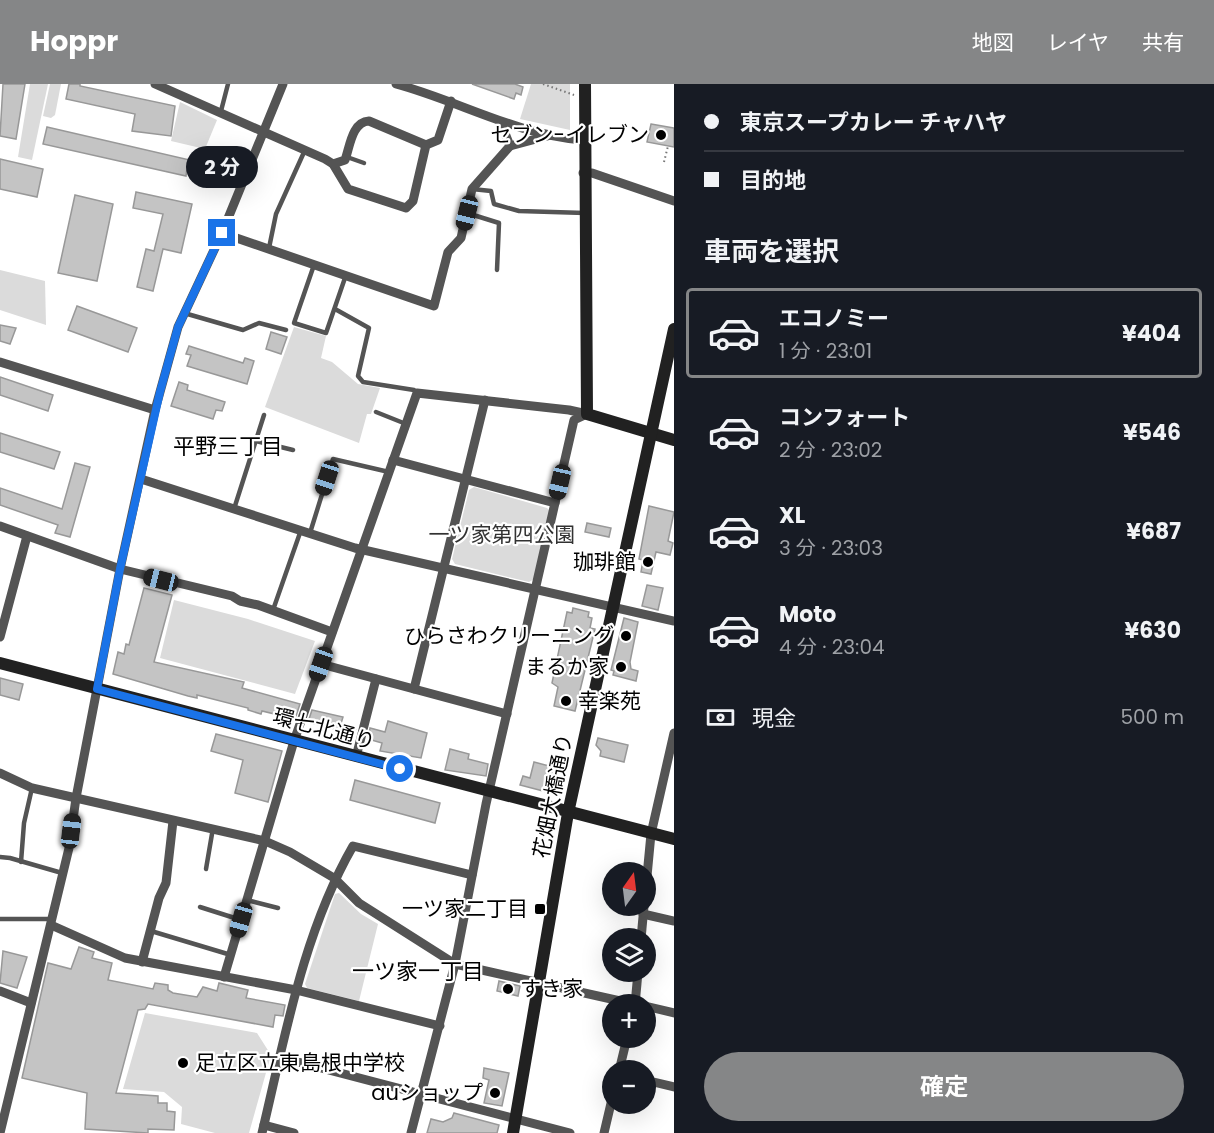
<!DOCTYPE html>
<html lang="ja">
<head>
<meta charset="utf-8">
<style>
  body { margin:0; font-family:Poppins,"Noto Sans JP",sans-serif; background:#20242c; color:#f1f3f6; height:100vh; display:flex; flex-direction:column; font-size:22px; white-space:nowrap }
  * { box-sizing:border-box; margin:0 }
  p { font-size:20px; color:#9ea1a6 }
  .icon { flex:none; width:33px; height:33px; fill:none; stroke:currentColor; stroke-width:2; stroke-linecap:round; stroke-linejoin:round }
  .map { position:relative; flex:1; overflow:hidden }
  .details { display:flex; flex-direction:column; background:#171b24; width:540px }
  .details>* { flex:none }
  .guide { display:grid; align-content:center; height:132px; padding:0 30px; background:#171b24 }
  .needle { width:39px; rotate:14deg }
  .fabs { position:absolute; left:602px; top:778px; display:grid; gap:12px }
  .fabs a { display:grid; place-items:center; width:54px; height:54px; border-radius:50%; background:#171b24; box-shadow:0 6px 24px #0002; font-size:30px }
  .end { position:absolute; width:27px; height:27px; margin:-14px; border:8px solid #1a73e8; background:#fff; box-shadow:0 0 0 3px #fff }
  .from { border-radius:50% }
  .bubble { position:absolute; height:42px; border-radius:21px; background:#171b24; box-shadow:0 6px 24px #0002; font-size:20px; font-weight:700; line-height:42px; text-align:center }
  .car { position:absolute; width:18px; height:36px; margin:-18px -9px; border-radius:8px; box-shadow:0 0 4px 2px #0007; background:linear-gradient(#222 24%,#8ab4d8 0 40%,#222 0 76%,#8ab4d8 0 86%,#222 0) }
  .guide b { display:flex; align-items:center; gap:21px; height:57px; font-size:22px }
  .guide b+b { border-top:2px solid #363941 }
  .guide i { width:15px; height:15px; background:#f1f3f6 }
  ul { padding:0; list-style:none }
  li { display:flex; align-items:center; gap:18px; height:90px; margin:0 12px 9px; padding:0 18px; border:3px solid transparent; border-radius:6px }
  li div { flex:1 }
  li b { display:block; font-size:22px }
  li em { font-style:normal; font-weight:700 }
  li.on { border-color:#858687 }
  li>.icon { width:54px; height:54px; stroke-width:1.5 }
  h2 { padding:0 30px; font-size:27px; line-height:72px }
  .pay { display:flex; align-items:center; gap:15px; height:66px; padding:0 30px; font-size:22px }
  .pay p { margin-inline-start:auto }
  .button { display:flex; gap:12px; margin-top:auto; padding:12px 30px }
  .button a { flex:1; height:69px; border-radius:36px; background:#858687; color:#fff; font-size:24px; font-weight:700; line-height:69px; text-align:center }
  header { display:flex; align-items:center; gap:36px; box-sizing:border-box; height:84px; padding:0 30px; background:#858687; color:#fff }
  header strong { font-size:28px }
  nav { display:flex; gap:33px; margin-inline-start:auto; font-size:21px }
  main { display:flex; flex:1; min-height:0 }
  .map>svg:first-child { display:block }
  .green { fill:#dbdbdb }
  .building { fill:#c4c4c4; stroke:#989898; stroke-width:1.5 }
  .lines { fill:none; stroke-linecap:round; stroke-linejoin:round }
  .path { stroke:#767676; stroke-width:2; stroke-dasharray:1.5 3; stroke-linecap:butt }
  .lane { stroke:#545454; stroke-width:4.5 }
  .street { stroke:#545454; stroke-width:9 }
  .secondary { stroke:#212121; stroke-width:12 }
  .route { stroke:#1a73e8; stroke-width:8 }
  .poi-dot { fill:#000; stroke:#fff; stroke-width:2 }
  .labels { text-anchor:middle; stroke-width:4.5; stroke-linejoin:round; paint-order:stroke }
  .poi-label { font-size:21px; fill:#000; stroke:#fff; text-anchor:end }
  .park-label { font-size:21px; fill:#323232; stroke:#fff }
  .street-label { font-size:21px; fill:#000; stroke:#fff }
  .neighbourhood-label { font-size:22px; fill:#000; stroke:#fff }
</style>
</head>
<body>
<header>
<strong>Hoppr</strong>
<nav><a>地図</a><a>レイヤ</a><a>共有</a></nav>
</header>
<main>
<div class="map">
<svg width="674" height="1049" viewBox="0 0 674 1049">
  <rect width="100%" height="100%" fill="#fff"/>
  <g class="green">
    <polygon points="30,0 48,0 32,76 18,73"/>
    <polygon points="50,0 61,0 55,31 51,34 43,32"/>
    <polygon points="531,0 570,0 570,46 520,35"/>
    <polygon points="180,18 217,36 205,65 171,57"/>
    <polygon points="0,186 45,197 46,241 0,226"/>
    <polygon points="294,243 326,252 321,274 332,278 358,300 380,304 371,330 367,330 359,359 265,323"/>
    <polygon points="474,403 547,424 550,427 534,495 529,498 455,480 452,475 469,406"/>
    <polygon points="174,516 248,535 315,557 295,610 160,574"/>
    <polygon points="339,809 361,830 378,840 359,917 307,904 305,900 335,810"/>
    <polygon points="145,929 257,949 271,971 249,1049 215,1049 181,1040 182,1023 164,1008 123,1005"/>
  </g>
  <g class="building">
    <polygon points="3,0 25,0 16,55 0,52"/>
    <polygon points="69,0 80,0 80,2 175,22 171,52 132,47 135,30 66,15"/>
    <polygon points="472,0 515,0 523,3 521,11 516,9 514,15"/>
    <polygon points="651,40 674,44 674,63 647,58"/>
    <polygon points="47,43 194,77 192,85 187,84 186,92 43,60"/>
    <polygon points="0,75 43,85 37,113 0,105"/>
    <polygon points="136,108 192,120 181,169 163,165 153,207 137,203 146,165 154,167 163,130 133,124"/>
    <polygon points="75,111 113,120 97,197 58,189"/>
    <polygon points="77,222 137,244 128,268 68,246"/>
    <polygon points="0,241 16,244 10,260 0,257"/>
    <polygon points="271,248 287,253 281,270 266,265"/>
    <polygon points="189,262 243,279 245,274 254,277 247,300 187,282 191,271 186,270"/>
    <polygon points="0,293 53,311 48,327 0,311"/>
    <polygon points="179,298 188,301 187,306 225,318 222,327 216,326 213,335 171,322"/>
    <polygon points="0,349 60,368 54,385 0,368"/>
    <polygon points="75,379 90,383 70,453 55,449 58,441 0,421 0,404 62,425"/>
    <polygon points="649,422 674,428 668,457 673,459 670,471 656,468 651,490 641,488 643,476 639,475"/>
    <polygon points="587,439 611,444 609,453 585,448"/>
    <polygon points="647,501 663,504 658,526 642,522"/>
    <polygon points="144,504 172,511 154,578 244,598 242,604 300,620 295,635 262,627 261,630 248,626 248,624 197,611 197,614 188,612 113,590 118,568 124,570 126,560 129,561"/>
    <polygon points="573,524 589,528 588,533 592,534 590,544 595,545 575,627 554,622 558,603 552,599 567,528 572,529"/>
    <polygon points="624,534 638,538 630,578 631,585 638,587 636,597 613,591 614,587 611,586"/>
    <polygon points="0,594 23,600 19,616 0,611"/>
    <polygon points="312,626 343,633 339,646 308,638"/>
    <polygon points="388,637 427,649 421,674 380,667 382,659 368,655 370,644 385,648"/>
    <polygon points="342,641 356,644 351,660 338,657"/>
    <polygon points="216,650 282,667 268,718 235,709 243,676 211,667"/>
    <polygon points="598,654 628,661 624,678 600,672 601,667 596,661"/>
    <polygon points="450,665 469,670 468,675 488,680 486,692 445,686"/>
    <polygon points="534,678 553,683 547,708 520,701 523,692 530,694"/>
    <polygon points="355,696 440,719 435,739 350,716"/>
    <polygon points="79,863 94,868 92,874 112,879 108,896 153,905 155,899 168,901 168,906 173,909 197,913 203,903 217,907 219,899 248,906 246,914 285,921 283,932 275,931 273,943 148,920 145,925 138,926 116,1009 158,1012 158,1019 167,1019 167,1027 175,1028 174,1046 148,1045 148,1049 85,1045 87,1009 22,994 48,879 71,885"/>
    <polygon points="3,867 27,873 17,904 0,899"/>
    <polygon points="499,897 520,902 518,912 497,907"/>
    <polygon points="484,984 509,989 502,1022 484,1019 489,996 483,994"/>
    <polygon points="454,1029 499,1041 497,1049 427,1049 431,1035 443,1038 452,1034"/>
  </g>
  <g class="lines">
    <g class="path">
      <polyline points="543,0 574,11"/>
      <polyline points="664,78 668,62"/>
    </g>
    <g class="lane">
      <polyline points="221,27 228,0"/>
      <polyline points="347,73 364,79"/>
      <polyline points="472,105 491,107 494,120 519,127 585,129"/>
      <polyline points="467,129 499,139 497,186"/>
      <polyline points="269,164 276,130 305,66"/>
      <polyline points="314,181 294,239 326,249 346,191"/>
      <polyline points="335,225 369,244 358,292 363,298 414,306 417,309"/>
      <polyline points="184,229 243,246 259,239 286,246"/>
      <polyline points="376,328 406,340"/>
      <polyline points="256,357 293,366"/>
      <polyline points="234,425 264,331"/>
      <polyline points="310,449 333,375 389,388"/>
      <polyline points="273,526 301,446"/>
      <polyline points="0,773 10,774 62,789"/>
      <polyline points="21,778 24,739 32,704"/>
      <polyline points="206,785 213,744"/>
      <polyline points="247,816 278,824"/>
      <polyline points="200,823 241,836"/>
      <polyline points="0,835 51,835"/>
      <polyline points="151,847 231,871"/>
    </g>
    <g class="street">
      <polyline points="155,0 325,75 333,80 348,105 406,124 413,117 426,61 438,56 451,17"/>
      <path d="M396 0C459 17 517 51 583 56"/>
      <polyline points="510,62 551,51"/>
      <path d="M333 80 345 76C350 62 352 38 369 37L426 61"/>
      <polyline points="583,89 592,89 674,117"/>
      <polyline points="222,149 434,222 448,168 461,154 472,105 510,62 501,39"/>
      <polyline points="0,278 155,326"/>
      <polyline points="393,376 555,419"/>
      <polyline points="141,395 355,464 674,537"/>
      <polyline points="0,442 120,485 232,512 240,517 258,521 332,548"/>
      <polyline points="0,553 27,452"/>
      <polyline points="321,580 507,630"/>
      <polyline points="414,605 485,316"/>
      <polyline points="356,673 376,595"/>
      <polyline points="0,689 32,704 265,757 290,768 334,794 359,819 455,880 638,921"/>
      <polyline points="645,813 651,750 674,649"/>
      <polyline points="643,830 674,837"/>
      <polyline points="51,841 125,874 296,906 440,942"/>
      <polyline points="641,855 644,822"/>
      <polyline points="142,878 159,814 166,799 173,737"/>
      <polyline points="224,893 294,657 417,309 569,326 587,330"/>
      <polyline points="0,907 31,919"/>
      <polyline points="635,921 638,888"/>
      <polyline points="645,922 674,929"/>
      <polyline points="279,973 570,1049"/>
      <polyline points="619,987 627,954"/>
      <polyline points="645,996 674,1003"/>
      <polyline points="264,1041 294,1049"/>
      <polyline points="0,1049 69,764 76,714 120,485 155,326 178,243 222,149 283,0"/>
      <path d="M262 1049C285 953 303 849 353 762L472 791"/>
      <polyline points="411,1049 455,880 486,720 574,336 587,330"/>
      <polyline points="604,1049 612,1015"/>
    </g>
    <g class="secondary">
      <polyline points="585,0 587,330 674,356"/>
      <polyline points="0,579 674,755"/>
      <polyline points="513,1049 568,729 674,245"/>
    </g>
  </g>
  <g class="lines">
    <polyline class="route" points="222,149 178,243 160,308 120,485 97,605 400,685"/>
  </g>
  <g class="poi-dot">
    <circle cx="661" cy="51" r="6"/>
    <circle cx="648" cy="478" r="6"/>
    <circle cx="626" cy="552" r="6"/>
    <circle cx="621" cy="583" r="6"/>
    <circle cx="566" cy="617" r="6"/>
    <rect x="534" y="819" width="12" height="12" rx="3"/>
    <circle cx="508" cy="905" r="6"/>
    <circle cx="183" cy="979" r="6"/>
    <circle cx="495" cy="1009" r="6"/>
  </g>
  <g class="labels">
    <g class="poi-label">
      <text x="649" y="58">セブン-イレブン</text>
      <text x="636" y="485">珈琲館</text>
      <text x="614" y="559">ひらさわクリーニング</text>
      <text x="609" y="590">まるか家</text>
      <text x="578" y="624" text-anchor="start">幸楽苑</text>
      <text x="528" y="832">一ツ家二丁目</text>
      <text x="520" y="912" text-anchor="start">すき家</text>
      <text x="195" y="986" text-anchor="start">足立区立東島根中学校</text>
      <text x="483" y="1016">auショップ</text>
    </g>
    <g class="park-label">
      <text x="502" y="458">一ツ家第四公園</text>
    </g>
    <g class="street-label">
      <text transform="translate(324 645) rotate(15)" y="7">環七北通り</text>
      <text transform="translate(553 712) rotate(-79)" y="7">花畑大橋通り</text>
    </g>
    <g class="neighbourhood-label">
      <text x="228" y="370">平野三丁目</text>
      <text x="418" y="895">一ツ家一丁目</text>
    </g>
  </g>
</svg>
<div class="fabs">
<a><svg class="needle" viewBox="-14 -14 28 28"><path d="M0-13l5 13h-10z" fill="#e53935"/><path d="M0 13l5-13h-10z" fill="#9ea1a6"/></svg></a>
<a><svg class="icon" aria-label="layers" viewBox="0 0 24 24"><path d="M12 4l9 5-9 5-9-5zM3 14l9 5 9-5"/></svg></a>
<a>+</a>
<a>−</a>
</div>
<i class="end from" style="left:400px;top:685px"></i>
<i class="end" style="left:222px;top:149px"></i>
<div class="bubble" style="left:186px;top:62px;width:72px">2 分</div>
<i class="car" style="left:467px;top:129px;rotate:194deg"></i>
<i class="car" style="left:327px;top:394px;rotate:198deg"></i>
<i class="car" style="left:560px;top:398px;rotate:193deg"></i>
<i class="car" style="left:161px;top:496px;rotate:284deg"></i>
<i class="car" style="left:321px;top:580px;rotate:199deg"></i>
<i class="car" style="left:71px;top:747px;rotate:7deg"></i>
<i class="car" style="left:241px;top:836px;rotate:196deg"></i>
</div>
<section class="details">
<div class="guide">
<b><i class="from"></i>東京スープカレー チャハヤ</b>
<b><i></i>目的地</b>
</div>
<h2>車両を選択</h2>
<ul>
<li class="on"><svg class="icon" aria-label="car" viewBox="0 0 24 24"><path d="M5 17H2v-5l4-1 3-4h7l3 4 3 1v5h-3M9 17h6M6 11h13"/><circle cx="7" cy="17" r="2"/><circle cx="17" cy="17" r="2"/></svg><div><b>エコノミー</b><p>1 分 · 23:01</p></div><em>¥404</em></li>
<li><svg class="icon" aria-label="car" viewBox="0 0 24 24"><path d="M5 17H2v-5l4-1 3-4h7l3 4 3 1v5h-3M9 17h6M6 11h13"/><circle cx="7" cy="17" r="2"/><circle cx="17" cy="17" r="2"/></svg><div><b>コンフォート</b><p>2 分 · 23:02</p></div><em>¥546</em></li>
<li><svg class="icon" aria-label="car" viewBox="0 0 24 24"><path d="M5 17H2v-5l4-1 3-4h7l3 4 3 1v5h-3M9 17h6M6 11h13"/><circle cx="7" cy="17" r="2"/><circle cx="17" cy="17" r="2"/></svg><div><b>XL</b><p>3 分 · 23:03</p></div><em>¥687</em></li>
<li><svg class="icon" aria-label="car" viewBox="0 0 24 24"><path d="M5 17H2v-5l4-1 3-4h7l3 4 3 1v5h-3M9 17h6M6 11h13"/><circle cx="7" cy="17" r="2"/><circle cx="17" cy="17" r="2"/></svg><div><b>Moto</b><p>4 分 · 23:04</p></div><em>¥630</em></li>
</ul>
<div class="pay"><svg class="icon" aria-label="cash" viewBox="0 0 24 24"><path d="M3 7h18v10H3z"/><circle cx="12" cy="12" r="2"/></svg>現金<p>500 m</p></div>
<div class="button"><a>確定</a></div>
</section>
</main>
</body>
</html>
